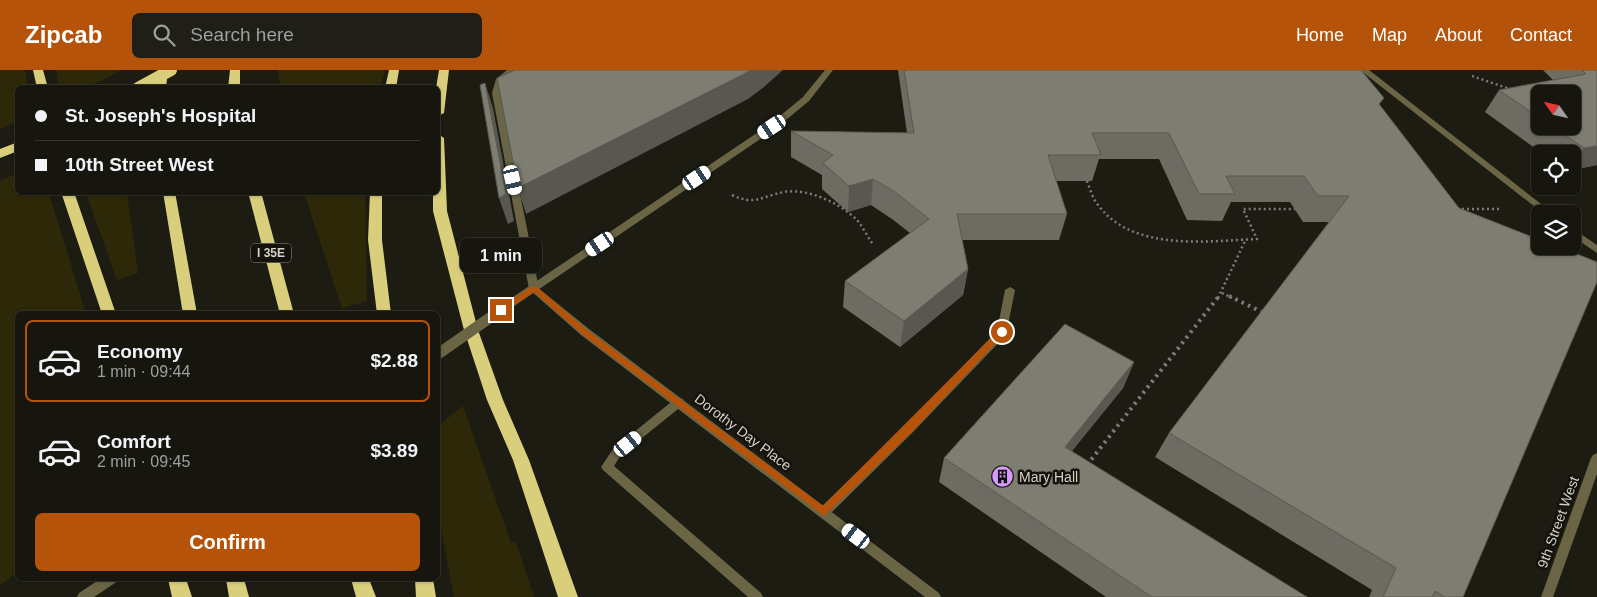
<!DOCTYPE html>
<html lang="en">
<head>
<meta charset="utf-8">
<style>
  body { margin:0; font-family:Helvetica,sans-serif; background:#1f1e17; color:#f1f3f6; height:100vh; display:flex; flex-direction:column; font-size:19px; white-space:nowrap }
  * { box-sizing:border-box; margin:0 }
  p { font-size:16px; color:#9e9f9e }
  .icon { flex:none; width:28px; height:28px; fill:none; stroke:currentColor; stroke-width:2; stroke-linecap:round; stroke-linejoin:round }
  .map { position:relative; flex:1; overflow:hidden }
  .panel { position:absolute; left:15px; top:241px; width:425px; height:270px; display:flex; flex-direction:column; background:#16150e; border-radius:8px; box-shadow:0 1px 4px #0004,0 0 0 1px #35342e }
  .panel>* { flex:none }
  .banner { position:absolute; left:15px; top:15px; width:425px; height:110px; border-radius:8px; box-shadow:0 1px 4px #0004,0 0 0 1px #35342e; display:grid; align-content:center; height:110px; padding:0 20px; background:#16150e }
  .needle { width:32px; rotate:304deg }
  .tools { position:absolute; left:1531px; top:15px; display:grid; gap:10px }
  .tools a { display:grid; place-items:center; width:50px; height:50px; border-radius:8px; background:#16150e; box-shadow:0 1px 4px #0004,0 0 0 1px #35342e; font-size:25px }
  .end { position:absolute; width:22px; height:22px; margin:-11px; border:6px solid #b45309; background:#fff; box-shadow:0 0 0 2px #fff }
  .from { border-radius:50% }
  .bubble { position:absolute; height:35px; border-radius:8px; background:#16150e; box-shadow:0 1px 4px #0004,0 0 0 1px #35342e; font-size:16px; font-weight:700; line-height:35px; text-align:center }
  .car { position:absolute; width:15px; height:30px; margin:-15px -8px; border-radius:6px; box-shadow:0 0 4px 1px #0007; background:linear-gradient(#fff 24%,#345 0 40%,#fff 0 76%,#345 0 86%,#fff 0) }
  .banner b { display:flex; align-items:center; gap:18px; height:48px; font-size:19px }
  .banner b+b { border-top:1px solid #35342e }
  .banner i { width:12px; height:12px; background:#f1f3f6 }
  ul { padding:9px 0 0; list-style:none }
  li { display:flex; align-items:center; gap:15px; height:82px; margin:0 10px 8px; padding:0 10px; border:2px solid transparent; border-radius:8px }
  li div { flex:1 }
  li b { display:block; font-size:19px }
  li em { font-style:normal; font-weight:700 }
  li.current { border-color:#b45309 }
  li>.icon { width:45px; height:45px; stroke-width:1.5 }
  .primary-button { display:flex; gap:10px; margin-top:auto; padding:10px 20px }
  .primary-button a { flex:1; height:58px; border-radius:8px; background:#b45309; color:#fff; font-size:20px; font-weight:700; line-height:58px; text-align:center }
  header { display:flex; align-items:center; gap:30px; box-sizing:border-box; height:70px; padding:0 25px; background:#b45309; color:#fff }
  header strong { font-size:24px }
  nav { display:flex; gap:28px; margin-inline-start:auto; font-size:18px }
  .search { width:350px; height:45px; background:#1f1e17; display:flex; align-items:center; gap:12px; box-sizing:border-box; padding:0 18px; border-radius:8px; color:#9e9f9e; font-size:19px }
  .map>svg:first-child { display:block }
  .green { fill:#2d2908 }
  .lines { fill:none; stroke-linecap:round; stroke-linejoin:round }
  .path-far1 { stroke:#7d7d75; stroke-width:2.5; stroke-dasharray:2 3; stroke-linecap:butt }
  .path { stroke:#7d7d75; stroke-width:4; stroke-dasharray:2.5 4.5; stroke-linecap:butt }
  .service { fill:#696545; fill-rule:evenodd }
  .minor { fill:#696545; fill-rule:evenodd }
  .tertiary { fill:#696545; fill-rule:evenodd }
  .motorway { fill:#d9ce7c; fill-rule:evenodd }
  .tertiary-bridge { stroke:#696545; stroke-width:11 }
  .motorway-bridge { stroke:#d9ce7c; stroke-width:12 }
  .wall { fill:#6c6c62; fill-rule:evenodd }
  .shaded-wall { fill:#585850 }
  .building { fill:#7e7d72; stroke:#585850 }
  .route { fill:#b45309 }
  .labels { text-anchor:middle; stroke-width:5; stroke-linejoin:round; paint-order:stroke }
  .shield { fill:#14120a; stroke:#999891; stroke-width:1 }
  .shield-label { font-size:12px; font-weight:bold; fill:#d2d2cb }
  .street-label { font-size:14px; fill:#d2d2cb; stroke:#14120a }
  .poi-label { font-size:14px; fill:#d2d2cb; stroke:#14120a; text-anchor:start }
</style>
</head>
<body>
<header>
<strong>Zipcab</strong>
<div class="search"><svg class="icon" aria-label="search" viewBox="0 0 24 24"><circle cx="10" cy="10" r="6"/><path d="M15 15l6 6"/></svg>Search here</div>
<nav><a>Home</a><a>Map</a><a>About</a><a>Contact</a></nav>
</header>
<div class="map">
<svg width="1597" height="527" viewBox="0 0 1597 527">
  <rect width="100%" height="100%" fill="#1d1c12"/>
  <g class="green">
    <polygon points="0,0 25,0 28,17 18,18 17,51 0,59"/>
    <polygon points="56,0 122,0 88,17 59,18"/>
    <polygon points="278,0 385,0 380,17 280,18"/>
    <polygon points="17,103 18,122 49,123 86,244 18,244 17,503 0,515 0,111"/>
    <polygon points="86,123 127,123 138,203 117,210"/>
    <polygon points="304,123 365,123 367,231 342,238"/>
    <polygon points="463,336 511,473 516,472 534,527 454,527 438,443 438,356"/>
  </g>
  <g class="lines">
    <g class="path-far1">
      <polyline points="1472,6 1510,19"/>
      <path d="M1087 111C1090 119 1093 129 1098 135 1133 182 1206 171 1257 169L1243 139H1299"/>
      <path d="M732 125C755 136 762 126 784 122 808 118 840 133 857 150 863 157 867 166 872 173"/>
      <polyline points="1457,139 1499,139"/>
      <polyline points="1222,223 1232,228"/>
      <polyline points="1218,228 1246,169"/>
    </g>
    <g class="path">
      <polyline points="1229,226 1264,243"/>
      <polyline points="1087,395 1219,226"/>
    </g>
    <g class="service">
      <polygon points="507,0 515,0 503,10 500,23 539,219 534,222 529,219 492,23 496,9"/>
      <polygon points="1010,217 1015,220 1006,265 913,362 828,446 824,447 820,446 818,442 820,438 905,356 997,261 1005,220"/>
      <polygon points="679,328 683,329 684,332 683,335 621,385 614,396 761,523 763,527 748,527 603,400 601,397 613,379 675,329"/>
    </g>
    <g class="minor">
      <polygon points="1360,0 1369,0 1554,144 1544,144"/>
      <polygon points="1572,158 1597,175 1597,183 1572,166"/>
      <polygon points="534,216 537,217 589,259 939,523 941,527 925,527 581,265 531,221 529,219"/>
      <polygon points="1597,383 1597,404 1553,527 1541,527 1591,388 1593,385"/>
    </g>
    <g class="tertiary">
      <polygon points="825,0 833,0 809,31 775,59 504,243 498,243 496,240 498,237 769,55 803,27"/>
      <polygon points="100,509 117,509 115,513 94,527 77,527 79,523"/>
    </g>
    <g class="motorway">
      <polygon points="33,0 43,0 48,18 37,18"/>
      <polygon points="158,0 168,0 166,18 154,18"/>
      <polygon points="230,0 240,0 240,18 228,18"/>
      <polygon points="389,0 399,0 396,18 385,18"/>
      <polygon points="439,0 449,0 444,43 438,46 436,18"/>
      <polygon points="438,64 444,68 447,141 478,260 503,330 529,390 578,527 558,527 513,390 487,330 464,260 433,141 433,122 438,122"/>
      <polygon points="18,72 18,81 0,88 0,79"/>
      <polygon points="61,122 74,122 116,244 102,244"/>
      <polygon points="163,122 175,122 197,244 183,244"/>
      <polygon points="248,122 261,122 294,244 280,244"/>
      <polygon points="370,122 382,122 382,170 391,244 377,244 368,170"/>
      <polygon points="168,509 186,509 192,527 172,527"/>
      <polygon points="226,509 244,509 249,527 229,527"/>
      <polygon points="351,509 369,509 376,527 356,527"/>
      <polygon points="415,509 433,509 436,527 416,527"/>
    </g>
    <polyline class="tertiary-bridge" points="438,284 501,240"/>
    <polyline class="motorway-bridge" points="138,18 171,0"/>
  </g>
  <g class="wall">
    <polygon points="898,0 1361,0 1380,35 1463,527 1369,527 1372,520 1155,387 1169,363 1329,152 1303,152 1290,132 1231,132 1222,151 1187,150 1159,89 1099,89 1092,111 1056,111 1067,144 1059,170 962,170 968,199 963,225 900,277 843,237 845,211 910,163 892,149 871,135 848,142 822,119 822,105 791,87 791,61 907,63"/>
    <path d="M1543 0H1597V95L1572 100V84H1543L1485 42 1499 20 1553 10ZM1540 24 1572 56H1540Z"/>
    <polygon points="1134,292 1123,318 1071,382 1307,527 1106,527 939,412 944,388"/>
  </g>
  <g class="shaded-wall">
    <polygon points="751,0 783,0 764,17 748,29 526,144 518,118"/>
    <polygon points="485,13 493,38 514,151 508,154 499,128"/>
    <polygon points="1597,76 1597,95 1572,100 1572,93 1584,78"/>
    <polygon points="873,109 871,135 848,142 849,116"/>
    <polygon points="968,199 963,225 900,277 904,251"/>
    <polygon points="1134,292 1123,318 1055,402 1065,377"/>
  </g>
  <g class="building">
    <polygon points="515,0 751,0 746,3 518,118 497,8"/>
    <polygon points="904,0 1361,0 1384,28 1379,34 1459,138 1540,170 1540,176 1557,176 1597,192 1597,212 1463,527 1445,527 1435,521 1432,527 1383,527 1396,498 1169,363 1349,126 1318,126 1304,106 1226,106 1235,124 1199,124 1169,63 1092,63 1101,85 1048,85 1067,144 957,144 968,199 904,251 845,211 929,149 895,122 873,109 849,116 823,93 833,85 791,61 914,63"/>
    <polygon points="1582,0 1597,0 1597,76 1584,78 1552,56 1572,56 1572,24 1540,24 1540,48 1499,20 1586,4"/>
    <polygon points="485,13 506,124 499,128 480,15"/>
    <polygon points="1065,254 1134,292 1065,377 1307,527 1152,527 944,388"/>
  </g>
  <polygon class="route" points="531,217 537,217 587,260 823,436 999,260 1006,262 912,362 824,446 582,264 534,222 504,242 499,242 499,238"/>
  <defs>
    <symbol id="building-disc" viewBox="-11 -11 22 22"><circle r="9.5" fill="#d69bfa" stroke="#14120a"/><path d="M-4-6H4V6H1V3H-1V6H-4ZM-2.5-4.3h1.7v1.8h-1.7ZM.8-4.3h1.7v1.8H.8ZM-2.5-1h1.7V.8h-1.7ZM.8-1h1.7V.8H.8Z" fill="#111"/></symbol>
  </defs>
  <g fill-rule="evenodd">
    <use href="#building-disc" x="990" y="394" width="25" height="25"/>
  </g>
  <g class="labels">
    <rect class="shield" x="251" y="173.5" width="40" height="19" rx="4"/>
    <g class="shield-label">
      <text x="271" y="187">I 35E</text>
    </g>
    <g class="street-label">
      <text transform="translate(743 362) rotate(37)" y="5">Dorothy Day Place</text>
      <text transform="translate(1558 452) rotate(-70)" y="5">9th Street West</text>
    </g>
    <g class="poi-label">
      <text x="1019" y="412">Mary Hall</text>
    </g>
  </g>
</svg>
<div class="tools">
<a><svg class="needle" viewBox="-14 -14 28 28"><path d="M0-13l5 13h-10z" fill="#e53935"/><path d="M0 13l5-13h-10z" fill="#9e9f9e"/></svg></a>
<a><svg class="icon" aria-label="locate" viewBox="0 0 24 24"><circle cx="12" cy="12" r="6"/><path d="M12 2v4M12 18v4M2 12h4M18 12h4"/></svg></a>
<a><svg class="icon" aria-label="layers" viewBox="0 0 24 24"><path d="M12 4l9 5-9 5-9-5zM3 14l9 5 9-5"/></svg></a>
</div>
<i class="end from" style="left:1002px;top:262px"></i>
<i class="end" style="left:501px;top:240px"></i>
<div class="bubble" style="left:460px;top:168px;width:82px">1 min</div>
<i class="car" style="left:772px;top:57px;rotate:236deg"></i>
<i class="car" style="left:697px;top:108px;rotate:56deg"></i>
<i class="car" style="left:513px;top:110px;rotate:167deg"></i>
<i class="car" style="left:600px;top:174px;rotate:236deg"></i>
<i class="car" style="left:628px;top:374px;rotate:51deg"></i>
<i class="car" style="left:856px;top:466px;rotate:307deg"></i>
<div class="banner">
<b><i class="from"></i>St. Joseph's Hospital</b>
<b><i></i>10th Street West</b>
</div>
<section class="panel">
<ul>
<li class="current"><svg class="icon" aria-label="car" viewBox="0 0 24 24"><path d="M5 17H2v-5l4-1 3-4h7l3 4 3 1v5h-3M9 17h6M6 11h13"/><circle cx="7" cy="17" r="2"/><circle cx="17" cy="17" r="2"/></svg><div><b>Economy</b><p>1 min · 09:44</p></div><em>$2.88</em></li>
<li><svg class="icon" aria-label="car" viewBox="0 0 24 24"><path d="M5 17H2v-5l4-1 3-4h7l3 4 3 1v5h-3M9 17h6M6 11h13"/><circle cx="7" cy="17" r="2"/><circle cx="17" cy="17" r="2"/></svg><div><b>Comfort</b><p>2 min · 09:45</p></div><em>$3.89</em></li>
</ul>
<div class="primary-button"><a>Confirm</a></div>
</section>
</div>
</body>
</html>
